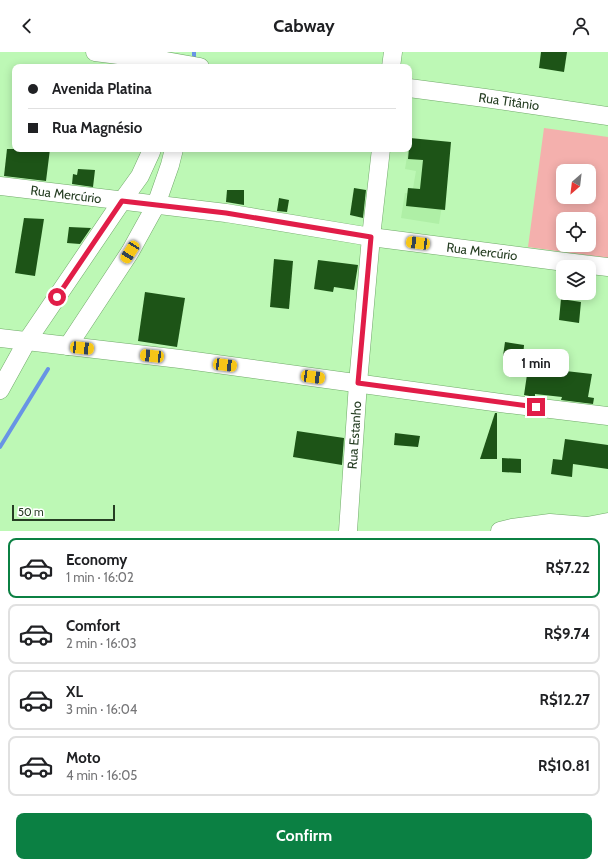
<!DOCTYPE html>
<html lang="en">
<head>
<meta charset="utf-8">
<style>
  body { margin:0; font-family:Cabin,sans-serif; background:#f2f2f2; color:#202124; height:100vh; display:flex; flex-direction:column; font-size:15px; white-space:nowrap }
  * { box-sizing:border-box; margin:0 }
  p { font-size:13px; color:#757577 }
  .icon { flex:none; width:22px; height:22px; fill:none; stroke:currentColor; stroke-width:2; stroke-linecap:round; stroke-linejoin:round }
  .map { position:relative; height:479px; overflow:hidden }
  .sheet { display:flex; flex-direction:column; background:#fff; flex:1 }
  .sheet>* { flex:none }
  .banner { position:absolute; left:12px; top:12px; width:400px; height:88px; border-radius:8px; box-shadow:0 2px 10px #0003; display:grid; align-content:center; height:88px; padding:0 16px; background:#fff }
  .needle { width:26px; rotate:208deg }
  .fabs { position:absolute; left:556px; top:112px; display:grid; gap:8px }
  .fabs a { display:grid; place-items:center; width:40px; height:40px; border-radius:8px; background:#fff; box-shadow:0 2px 10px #0003; font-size:20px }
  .scale { position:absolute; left:12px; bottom:10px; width:103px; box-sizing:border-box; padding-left:4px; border:2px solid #263e23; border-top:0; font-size:11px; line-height:14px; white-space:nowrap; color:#263e23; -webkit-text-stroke:3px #fff; paint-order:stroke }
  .end { position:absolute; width:18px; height:18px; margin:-9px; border:5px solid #e11d48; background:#fff; box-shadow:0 0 0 2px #fff }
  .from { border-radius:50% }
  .bubble { position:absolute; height:28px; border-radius:8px; background:#fff; box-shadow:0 2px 10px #0003; font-size:13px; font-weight:700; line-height:28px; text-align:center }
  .car { position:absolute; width:12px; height:24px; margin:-12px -6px; border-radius:5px; box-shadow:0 0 3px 1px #0007; background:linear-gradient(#f5c518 24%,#345 0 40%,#f5c518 0 76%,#345 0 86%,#f5c518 0) }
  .banner b { display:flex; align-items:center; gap:14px; height:38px; font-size:15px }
  .banner b+b { border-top:1px solid #e0e0e0 }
  .banner i { width:10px; height:10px; background:#202124 }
  ul { padding:7px 0 0; list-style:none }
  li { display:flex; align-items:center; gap:12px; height:60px; margin:0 8px 6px; padding:0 8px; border:2px solid #e0e0e0; border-radius:8px }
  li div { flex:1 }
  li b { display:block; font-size:15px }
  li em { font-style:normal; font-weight:700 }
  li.selected { border-color:#0b8043 }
  li>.icon { width:36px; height:36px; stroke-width:1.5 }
  .button { display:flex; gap:8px; margin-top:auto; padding:8px 16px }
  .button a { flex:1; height:46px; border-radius:8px; background:#0b8043; color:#fff; font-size:16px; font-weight:700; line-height:46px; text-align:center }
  header { display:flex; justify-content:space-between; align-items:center; height:52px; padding:0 16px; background:#fff; font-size:18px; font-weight:700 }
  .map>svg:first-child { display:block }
  .built { fill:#afefa6 }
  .green { fill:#f4b0ad; fill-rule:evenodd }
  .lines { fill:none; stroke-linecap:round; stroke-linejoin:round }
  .stream { stroke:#6894e5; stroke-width:4 }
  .building { fill:#1d5417 }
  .minor-casing { stroke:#71aa6a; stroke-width:19 }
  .minor { stroke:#fff; stroke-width:18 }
  .route { stroke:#e11d48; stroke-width:5 }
  .labels { text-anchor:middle; stroke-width:4; stroke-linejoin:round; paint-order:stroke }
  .street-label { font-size:13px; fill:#263e23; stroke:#fff }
</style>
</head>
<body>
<header><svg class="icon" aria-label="back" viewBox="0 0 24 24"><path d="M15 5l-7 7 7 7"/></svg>Cabway<svg class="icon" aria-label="person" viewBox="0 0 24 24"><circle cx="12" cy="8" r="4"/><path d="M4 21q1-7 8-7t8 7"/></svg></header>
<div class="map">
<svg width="608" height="479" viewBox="0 0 608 479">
  <rect width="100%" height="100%" fill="#bdf8b5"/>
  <polygon class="built" points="408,99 447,105 447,121 439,172 401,166 405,141 412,142 416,119 405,117"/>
  <path class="green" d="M544 76 608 85V206L528 195ZM563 119H589V145H563ZM563 167H589V193H563Z"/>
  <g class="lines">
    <g class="stream">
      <polyline points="194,7 194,0"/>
      <polyline points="0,395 48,317"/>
    </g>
  </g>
  <g class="building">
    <polygon points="541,0 567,0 564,20 539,16"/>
    <polygon points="410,86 451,90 445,158 406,154 408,136 420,137 423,108 408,107"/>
    <polygon points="7,97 50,97 46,129 4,124"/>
    <polygon points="78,117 95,118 93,135 72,132 73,122 77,123"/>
    <polygon points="354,136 366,138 363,166 350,163"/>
    <polygon points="227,138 244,138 244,153 226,150"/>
    <polygon points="279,146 289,148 287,160 277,159"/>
    <polygon points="24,166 44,167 35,224 15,221"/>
    <polygon points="69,175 91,176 80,192 67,191"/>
    <polygon points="274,207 293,209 289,257 270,255"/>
    <polygon points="318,208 358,213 354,238 334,235 333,240 314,237"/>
    <polygon points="145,240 185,246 177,295 138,289"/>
    <polygon points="561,247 581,250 579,271 559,268"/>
    <polygon points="505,290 524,293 523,306 503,304"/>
    <polygon points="529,309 539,311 539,316 592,322 588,345 594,346 593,352 561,348 562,345 535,342 535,345 524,343"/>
    <polygon points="495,361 497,361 497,407 480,407"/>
    <polygon points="297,379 344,386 342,413 293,405"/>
    <polygon points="395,381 420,384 418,395 394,393"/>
    <polygon points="565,387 608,393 608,417 573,412 572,425 551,422 553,407 562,408"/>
    <polygon points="502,406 521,407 521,421 502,420"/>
  </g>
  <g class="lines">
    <defs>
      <g id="minor">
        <polyline points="95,0 166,9 200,15"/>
        <polyline points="391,15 393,0"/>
        <polyline points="409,36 485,46 608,64"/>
        <polyline points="0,134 226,161 371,185 557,209 608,215"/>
        <polyline points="0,286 180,307 508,352 608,364"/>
        <polyline points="68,294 130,200 156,153 170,113 174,97"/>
        <polyline points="0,338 27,289 122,149 140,124 151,100 152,97"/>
        <polyline points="348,479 358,331 371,185 381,97"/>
        <polyline points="500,479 512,476 550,471 587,474 608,470"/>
      </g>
    </defs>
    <use href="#minor" class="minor-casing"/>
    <use href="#minor" class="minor"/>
  </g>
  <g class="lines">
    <polyline class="route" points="57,245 122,149 226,161 371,185 358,331 536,355"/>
  </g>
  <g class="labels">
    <g class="street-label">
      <text transform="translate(509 49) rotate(8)" y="5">Rua Titânio</text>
      <text transform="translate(66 142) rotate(7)" y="5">Rua Mercúrio</text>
      <text transform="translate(482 199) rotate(7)" y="5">Rua Mercúrio</text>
      <text transform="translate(354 383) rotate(-86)" y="5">Rua Estanho</text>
    </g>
  </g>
</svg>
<div class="fabs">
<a><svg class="needle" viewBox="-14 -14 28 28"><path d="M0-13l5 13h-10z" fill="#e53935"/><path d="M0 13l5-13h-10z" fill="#757577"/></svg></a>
<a><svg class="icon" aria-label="locate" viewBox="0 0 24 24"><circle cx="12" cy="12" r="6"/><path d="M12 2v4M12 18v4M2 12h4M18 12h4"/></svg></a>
<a><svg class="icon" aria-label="layers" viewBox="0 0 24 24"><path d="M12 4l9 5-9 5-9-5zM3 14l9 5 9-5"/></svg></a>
</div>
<div class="scale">50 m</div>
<i class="end from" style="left:57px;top:245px"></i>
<i class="end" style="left:536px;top:355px"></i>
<div class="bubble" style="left:503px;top:297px;width:66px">1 min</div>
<i class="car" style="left:418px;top:191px;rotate:277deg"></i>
<i class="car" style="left:130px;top:200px;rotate:213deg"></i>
<i class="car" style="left:82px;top:296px;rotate:96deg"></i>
<i class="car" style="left:152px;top:304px;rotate:276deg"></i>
<i class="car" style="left:225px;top:313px;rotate:97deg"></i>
<i class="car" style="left:313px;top:325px;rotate:98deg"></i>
<div class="banner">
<b><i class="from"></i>Avenida Platina</b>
<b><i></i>Rua Magnésio</b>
</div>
</div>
<section class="sheet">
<ul>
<li class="selected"><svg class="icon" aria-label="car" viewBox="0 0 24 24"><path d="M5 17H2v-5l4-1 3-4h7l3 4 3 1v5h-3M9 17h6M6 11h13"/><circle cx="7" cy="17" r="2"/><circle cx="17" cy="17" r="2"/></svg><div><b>Economy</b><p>1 min · 16:02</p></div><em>R$7.22</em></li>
<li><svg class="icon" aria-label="car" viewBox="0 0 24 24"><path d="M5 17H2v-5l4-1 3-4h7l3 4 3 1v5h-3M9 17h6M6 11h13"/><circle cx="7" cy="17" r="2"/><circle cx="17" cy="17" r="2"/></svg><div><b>Comfort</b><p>2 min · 16:03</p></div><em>R$9.74</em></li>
<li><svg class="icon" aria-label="car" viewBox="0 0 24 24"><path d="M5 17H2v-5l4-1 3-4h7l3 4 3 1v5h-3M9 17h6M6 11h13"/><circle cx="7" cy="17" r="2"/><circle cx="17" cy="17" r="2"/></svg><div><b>XL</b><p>3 min · 16:04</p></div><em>R$12.27</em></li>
<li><svg class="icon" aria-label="car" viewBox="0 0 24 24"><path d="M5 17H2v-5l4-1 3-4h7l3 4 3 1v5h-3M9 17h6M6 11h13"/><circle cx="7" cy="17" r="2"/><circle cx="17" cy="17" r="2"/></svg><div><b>Moto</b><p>4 min · 16:05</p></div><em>R$10.81</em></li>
</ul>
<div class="button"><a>Confirm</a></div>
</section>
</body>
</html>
